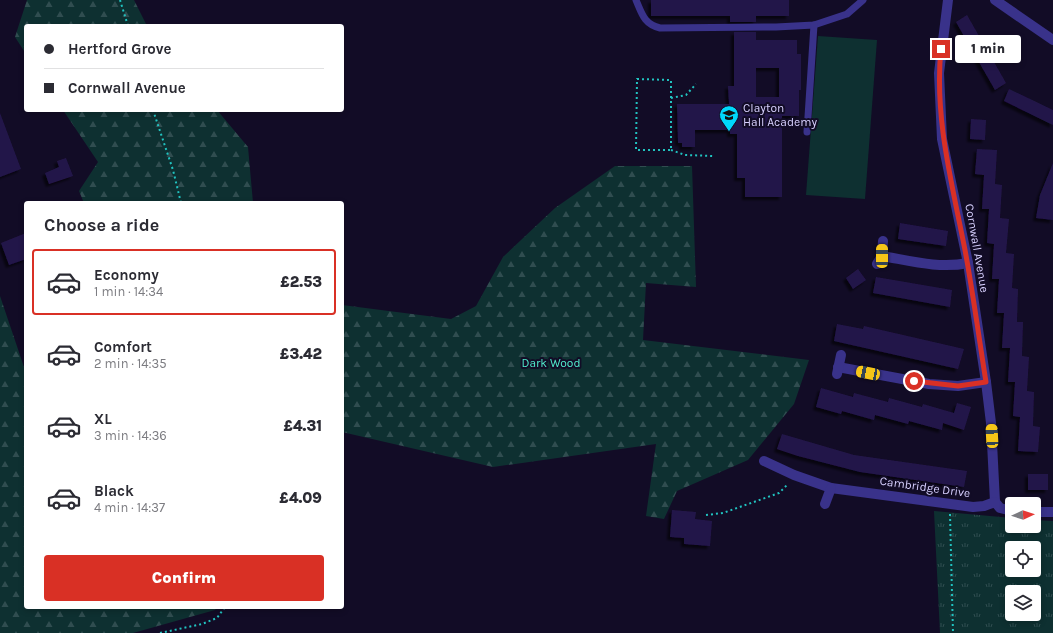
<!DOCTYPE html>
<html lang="en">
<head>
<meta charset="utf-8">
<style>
  body { margin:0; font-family:Karla,sans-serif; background:#f7f7f7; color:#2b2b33; height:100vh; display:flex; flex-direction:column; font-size:15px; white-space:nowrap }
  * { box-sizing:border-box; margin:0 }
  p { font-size:13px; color:#7c7c81 }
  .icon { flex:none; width:22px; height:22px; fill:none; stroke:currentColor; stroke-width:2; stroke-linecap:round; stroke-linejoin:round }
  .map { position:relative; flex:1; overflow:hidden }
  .sheet { position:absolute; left:24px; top:201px; width:320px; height:408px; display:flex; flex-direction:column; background:#fff; border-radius:4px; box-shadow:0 2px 6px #0003 }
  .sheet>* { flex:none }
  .top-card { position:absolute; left:24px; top:24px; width:320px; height:88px; border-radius:4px; box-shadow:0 2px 6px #0003; display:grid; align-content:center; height:88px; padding:0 20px; background:#fff }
  .needle { width:26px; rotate:86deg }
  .fabs { position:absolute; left:1005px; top:497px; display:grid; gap:8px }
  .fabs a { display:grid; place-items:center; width:36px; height:36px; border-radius:4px; background:#fff; box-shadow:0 2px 6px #0003; font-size:20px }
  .end { position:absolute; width:18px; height:18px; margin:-9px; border:5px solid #d93025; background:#fff; box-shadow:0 0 0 2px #fff }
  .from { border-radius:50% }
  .bubble { position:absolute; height:28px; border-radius:4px; background:#fff; box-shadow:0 2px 6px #0003; font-size:13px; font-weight:800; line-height:28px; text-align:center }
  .car { position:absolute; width:12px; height:24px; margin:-12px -6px; border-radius:5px; box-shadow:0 0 3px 1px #0007; background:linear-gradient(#f5c518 24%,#345 0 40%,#f5c518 0 76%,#345 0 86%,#f5c518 0) }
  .top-card b { display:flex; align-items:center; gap:14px; height:38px; font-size:15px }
  .top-card b+b { border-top:1px solid #e1e1e2 }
  .top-card i { width:10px; height:10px; background:#2b2b33 }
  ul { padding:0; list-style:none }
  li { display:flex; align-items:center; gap:12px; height:66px; margin:0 8px 6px; padding:0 12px; border:2px solid transparent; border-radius:4px }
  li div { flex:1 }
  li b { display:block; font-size:15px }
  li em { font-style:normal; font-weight:800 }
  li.current { border-color:#d93025 }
  li>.icon { width:36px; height:36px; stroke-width:1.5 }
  h2 { padding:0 20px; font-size:18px; line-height:48px }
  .button { display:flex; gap:8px; margin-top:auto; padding:8px 20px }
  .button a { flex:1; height:46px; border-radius:4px; background:#d93025; color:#fff; font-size:16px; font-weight:800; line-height:46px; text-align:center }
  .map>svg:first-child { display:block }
  .forest { fill:url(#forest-firs) }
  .park { fill:url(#park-tufts); fill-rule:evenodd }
  .pitch { fill:#0e3031 }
  .building { fill:#231649; fill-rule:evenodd; filter:url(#shadow) }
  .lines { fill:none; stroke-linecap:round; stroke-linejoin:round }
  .path { stroke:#21c3c0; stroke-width:2; stroke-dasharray:2 3; stroke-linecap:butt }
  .service { stroke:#39328a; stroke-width:7 }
  .minor { stroke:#39328a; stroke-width:10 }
  .route { stroke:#d93025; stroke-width:5 }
  .labels { text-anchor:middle; stroke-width:4; stroke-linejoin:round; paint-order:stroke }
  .poi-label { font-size:12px; fill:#d8d1ff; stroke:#120c26; text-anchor:start }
  .street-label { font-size:12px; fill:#d8d1ff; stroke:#120c26 }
  .park-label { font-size:12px; fill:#50eccc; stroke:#120c26 }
</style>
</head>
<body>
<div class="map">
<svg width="1053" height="633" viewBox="0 0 1053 633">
  <defs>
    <pattern id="forest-firs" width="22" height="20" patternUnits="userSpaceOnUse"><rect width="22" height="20" fill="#0e3031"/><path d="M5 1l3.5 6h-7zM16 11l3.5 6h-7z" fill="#304d50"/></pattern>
    <pattern id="park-tufts" width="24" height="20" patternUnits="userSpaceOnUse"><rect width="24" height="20" fill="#0e3031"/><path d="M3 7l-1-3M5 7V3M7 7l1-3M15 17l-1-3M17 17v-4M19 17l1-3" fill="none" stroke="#304d50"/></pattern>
    <filter id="shadow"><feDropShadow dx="-3" dy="3" stdDeviation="1" flood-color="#0009"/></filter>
  </defs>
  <rect width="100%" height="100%" fill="#120c26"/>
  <g class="forest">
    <polygon points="27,0 134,0 147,26 26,26 26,54 15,37"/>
    <polygon points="63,110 217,110 248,147 253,203 84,203 79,191 98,162"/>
    <polygon points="615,166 692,166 696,287 646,283 643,340 809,360 794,404 748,460 677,491 664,519 646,516 656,444 493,467 342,432 342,305 451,319 476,306 503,257 555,208"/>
    <polygon points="0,296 26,373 26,607 217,607 215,610 133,633 0,633"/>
  </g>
  <path class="park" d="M934 511 1012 518V526H1034V520L1053 521V633H940ZM1012 548H1034V570H1012ZM1012 592H1034V614H1012Z"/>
  <polygon class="pitch" points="818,36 877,40 865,199 806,195"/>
  <g class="building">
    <polygon points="651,0 789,0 789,16 756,16 756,22 730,22 730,16 651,16"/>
    <polygon points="967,15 1006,83 995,90 956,22"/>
    <path d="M734 32H756V40H797V54H801V90H799V116H782V197H745V178H737V134H730V130H695V147H682V143H678L677 104H729L728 86H734ZM756 68H779V97H756Z"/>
    <polygon points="1009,89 1053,110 1053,125 1004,101"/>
    <polygon points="0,113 21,169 0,177"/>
    <polygon points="971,119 986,120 985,140 970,139"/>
    <polygon points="977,149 997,150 995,184 1002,185 1000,218 1009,219 1006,253 1014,254 1012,288 1018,289 1017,322 1023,322 1022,356 1029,357 1027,391 1034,392 1033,426 1040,427 1038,452 1018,451 1020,417 1013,416 1015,382 1008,382 1010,348 1002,348 1004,313 997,313 999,279 992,279 994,244 987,243 989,209 982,209 984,175 975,174"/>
    <polygon points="66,158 73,176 49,184 45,173 59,167 57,161"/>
    <polygon points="1053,163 1053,220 1036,218 1040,195"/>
    <polygon points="900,223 948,231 946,246 898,239"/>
    <polygon points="26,233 26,259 9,265 1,243"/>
    <polygon points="858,269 866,280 853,289 846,278"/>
    <polygon points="876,277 952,290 950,307 873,293"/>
    <polygon points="837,324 863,329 864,326 964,349 958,369 834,341"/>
    <polygon points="821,388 853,397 854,393 888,402 889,398 922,407 923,404 954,413 957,403 971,407 964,430 943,423 942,430 909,421 908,424 875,415 874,420 842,411 841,414 816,407"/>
    <polygon points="782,434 854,455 967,471 964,487 860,472 798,456 777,449"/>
    <rect x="1028" y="474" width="20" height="16"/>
    <polygon points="672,510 696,512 695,519 712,521 710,546 684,544 684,538 670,537"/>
  </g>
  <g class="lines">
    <g class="path">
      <polyline points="120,0 128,26"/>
      <polygon points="637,79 671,80 671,150 636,150"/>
      <polyline points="671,98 686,95 696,84"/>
      <polyline points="153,110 173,170 181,203"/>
      <polyline points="671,150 685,155 713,156"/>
      <polyline points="950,514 953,633"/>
      <polyline points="706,515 723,513 779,493 788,484"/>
      <polyline points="160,633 202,624 217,618 225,607"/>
    </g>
    <g class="service">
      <path d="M636 0C642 14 644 24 660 28L776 27 814 25 847 14 863 0"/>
      <polyline points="807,132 814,25"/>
    </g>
    <g class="minor">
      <polyline points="948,0 939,73 942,139 968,263 986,382 991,423 995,502"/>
      <polyline points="995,0 1053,40"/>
      <path d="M882 256C911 261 939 269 968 263"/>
      <polyline points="877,264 882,256 883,241"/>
      <polyline points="838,367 929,384 958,386 986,382"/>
      <polyline points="837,374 841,355"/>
      <polyline points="764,461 794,475 831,488 973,507 984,506 995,502 1000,508 1012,511"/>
      <polyline points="825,504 831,488"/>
      <polyline points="1034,512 1053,512"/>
    </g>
  </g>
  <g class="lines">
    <path class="route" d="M914 381 958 386 986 382C979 338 973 293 965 250 952 183 934 117 941 49"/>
  </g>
  <defs>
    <symbol id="school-pin" viewBox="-11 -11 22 30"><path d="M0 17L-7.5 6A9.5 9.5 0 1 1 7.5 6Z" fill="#00d8fc" stroke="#120c26"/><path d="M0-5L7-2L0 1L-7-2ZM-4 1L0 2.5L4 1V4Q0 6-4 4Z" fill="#111"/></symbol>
  </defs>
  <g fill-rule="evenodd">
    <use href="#school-pin" x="718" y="104" width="22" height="30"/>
  </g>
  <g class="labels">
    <g class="poi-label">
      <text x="743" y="112">Clayton<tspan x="743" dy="14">Hall Academy</tspan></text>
    </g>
    <g class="street-label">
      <text transform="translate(977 248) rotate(80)" y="4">Cornwall Avenue</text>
      <text transform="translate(925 487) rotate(8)" y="4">Cambridge Drive</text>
    </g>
    <g class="park-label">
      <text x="551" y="367">Dark Wood</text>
    </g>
  </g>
</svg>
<div class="fabs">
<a><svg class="needle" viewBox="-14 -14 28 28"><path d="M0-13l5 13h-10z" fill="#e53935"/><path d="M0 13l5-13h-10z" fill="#7c7c81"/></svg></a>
<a><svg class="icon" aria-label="locate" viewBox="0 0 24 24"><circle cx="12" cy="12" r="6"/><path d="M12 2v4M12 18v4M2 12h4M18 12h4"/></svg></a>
<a><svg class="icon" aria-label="layers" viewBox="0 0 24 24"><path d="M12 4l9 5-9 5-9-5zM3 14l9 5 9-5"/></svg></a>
</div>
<i class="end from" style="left:914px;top:381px"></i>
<i class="end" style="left:941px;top:49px"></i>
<div class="bubble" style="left:955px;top:35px;width:66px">1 min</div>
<i class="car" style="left:882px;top:256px;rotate:0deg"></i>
<i class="car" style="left:868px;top:373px;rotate:281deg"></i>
<i class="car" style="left:992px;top:436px;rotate:357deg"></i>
<div class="top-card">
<b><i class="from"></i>Hertford Grove</b>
<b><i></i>Cornwall Avenue</b>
</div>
<section class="sheet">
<h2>Choose a ride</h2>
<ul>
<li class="current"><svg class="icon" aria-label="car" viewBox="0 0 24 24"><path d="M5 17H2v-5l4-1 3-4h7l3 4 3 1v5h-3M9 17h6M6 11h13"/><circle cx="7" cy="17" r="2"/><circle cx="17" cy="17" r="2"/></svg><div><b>Economy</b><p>1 min · 14:34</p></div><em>£2.53</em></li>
<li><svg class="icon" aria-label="car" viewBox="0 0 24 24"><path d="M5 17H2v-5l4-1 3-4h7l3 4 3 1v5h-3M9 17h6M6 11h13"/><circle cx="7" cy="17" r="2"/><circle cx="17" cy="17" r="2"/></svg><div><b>Comfort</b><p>2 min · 14:35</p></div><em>£3.42</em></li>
<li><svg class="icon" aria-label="car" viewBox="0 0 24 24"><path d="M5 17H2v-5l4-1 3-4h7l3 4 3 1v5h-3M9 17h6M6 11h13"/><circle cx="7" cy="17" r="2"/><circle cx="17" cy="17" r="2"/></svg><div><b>XL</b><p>3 min · 14:36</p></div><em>£4.31</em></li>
<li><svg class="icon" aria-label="car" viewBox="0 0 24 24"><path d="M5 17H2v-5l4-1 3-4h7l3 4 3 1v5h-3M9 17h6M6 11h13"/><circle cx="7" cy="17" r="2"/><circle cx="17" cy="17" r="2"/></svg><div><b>Black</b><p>4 min · 14:37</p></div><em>£4.09</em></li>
</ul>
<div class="button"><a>Confirm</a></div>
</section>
</div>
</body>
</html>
